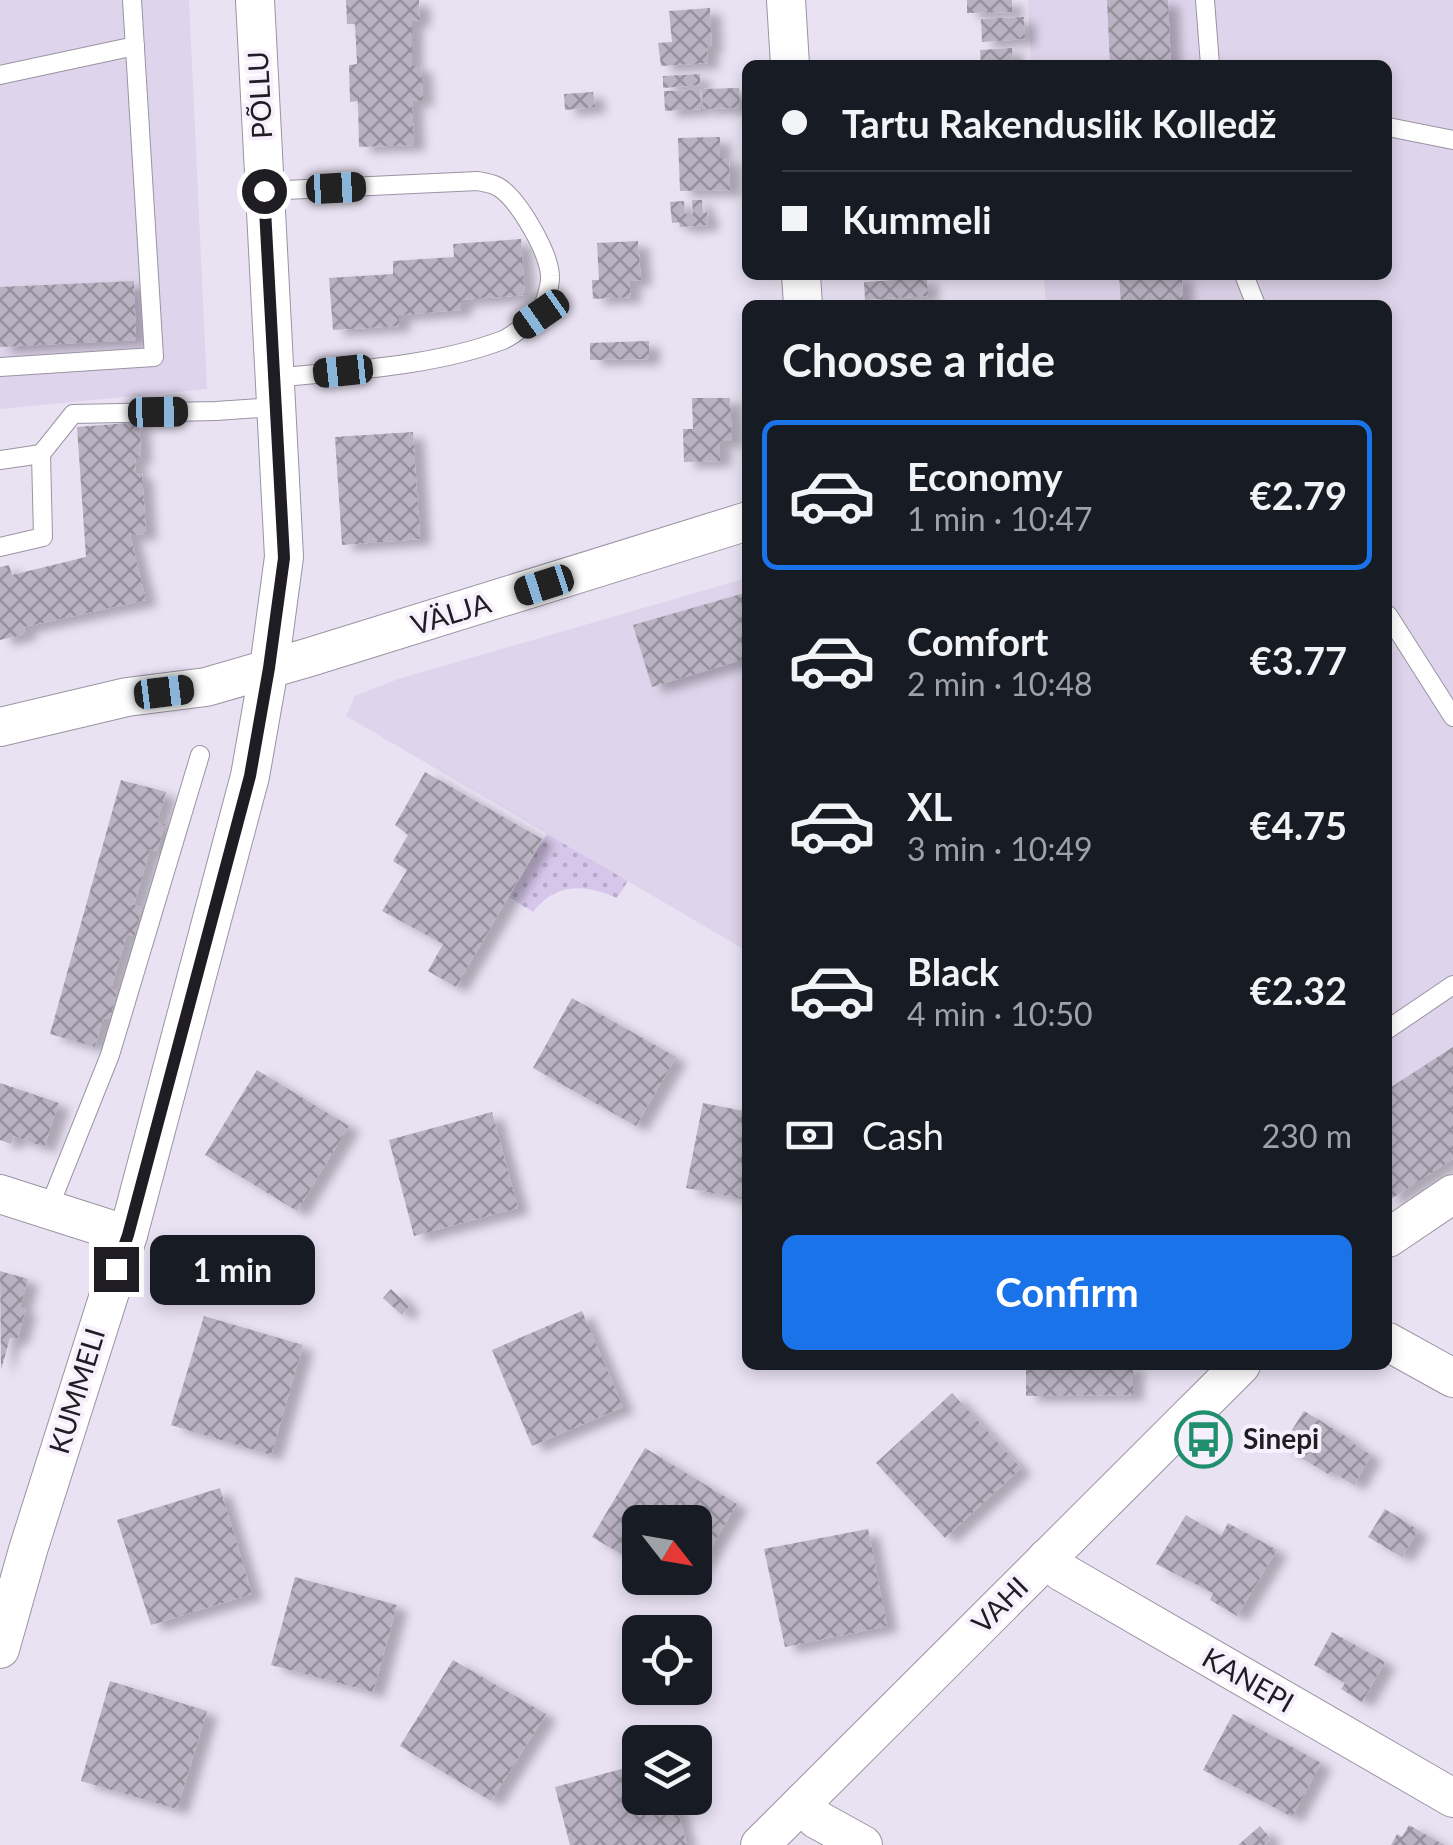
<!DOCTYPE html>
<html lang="en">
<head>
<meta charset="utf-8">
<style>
  body { margin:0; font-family:Lato,sans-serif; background:#20242c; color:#f1f3f6; height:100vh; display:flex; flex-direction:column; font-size:38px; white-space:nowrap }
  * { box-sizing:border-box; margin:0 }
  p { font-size:32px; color:#9ea1a6 }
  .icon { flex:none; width:55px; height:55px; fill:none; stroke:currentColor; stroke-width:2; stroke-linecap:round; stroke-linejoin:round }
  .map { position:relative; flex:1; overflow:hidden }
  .sheet { position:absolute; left:742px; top:300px; width:650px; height:1070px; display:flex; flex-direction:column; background:#171b24; border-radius:15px; box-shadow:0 5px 15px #0003 }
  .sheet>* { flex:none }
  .guide { position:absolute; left:742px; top:60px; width:650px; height:220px; border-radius:15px; box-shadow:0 5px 15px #0003; display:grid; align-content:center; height:220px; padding:0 40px; background:#171b24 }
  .needle { width:65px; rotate:121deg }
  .fabs { position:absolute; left:622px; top:1505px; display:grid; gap:20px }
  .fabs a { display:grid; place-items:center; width:90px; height:90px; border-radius:15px; background:#171b24; box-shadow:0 5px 15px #0003; font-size:50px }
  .end { position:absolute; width:45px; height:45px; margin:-22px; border:12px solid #1f1d23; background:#fff; box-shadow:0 0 0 5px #fff }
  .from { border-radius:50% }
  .bubble { position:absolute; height:70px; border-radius:15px; background:#171b24; box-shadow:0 5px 15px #0003; font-size:32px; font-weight:700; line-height:70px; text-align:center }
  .car { position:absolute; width:30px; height:60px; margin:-30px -15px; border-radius:12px; box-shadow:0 0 8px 2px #0007; background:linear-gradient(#222 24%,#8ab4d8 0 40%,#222 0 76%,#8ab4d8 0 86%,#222 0) }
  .guide b { display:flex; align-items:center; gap:35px; height:95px; font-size:38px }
  .guide b+b { border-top:2px solid #363941 }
  .guide i { width:25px; height:25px; background:#f1f3f6 }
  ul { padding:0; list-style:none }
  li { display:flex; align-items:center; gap:30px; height:150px; margin:0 20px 15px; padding:0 20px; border:5px solid transparent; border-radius:15px }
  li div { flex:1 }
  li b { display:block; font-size:38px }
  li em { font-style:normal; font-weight:700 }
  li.current { border-color:#1a73e8 }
  li>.icon { width:90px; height:90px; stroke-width:1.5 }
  h2 { padding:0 40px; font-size:45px; line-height:120px }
  .pay { display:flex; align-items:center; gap:25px; height:110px; padding:0 40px; font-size:38px }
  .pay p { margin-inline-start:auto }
  .primary-button { display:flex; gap:20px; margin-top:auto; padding:20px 40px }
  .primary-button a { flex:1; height:115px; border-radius:15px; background:#1a73e8; color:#fff; font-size:40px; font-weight:700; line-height:115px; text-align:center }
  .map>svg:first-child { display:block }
  .built { fill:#ded4eb }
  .park { fill:url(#park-dots) }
  .building { fill:url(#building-cross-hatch); filter:url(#shadow) }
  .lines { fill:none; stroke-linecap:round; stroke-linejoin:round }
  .service-casing { stroke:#9a93a2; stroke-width:20 }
  .minor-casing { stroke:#9a93a2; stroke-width:40 }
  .service { stroke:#fff; stroke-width:18 }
  .minor { stroke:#fff; stroke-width:38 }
  .route { stroke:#1f1d23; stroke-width:12 }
  .labels { text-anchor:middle; stroke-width:8; stroke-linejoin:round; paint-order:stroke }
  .street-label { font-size:28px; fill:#1f1d23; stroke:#f6f0fd }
  .poi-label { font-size:28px; font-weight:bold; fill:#1f1d23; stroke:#f6f0fd; text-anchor:start }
</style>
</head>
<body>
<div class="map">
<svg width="1453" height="1845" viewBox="0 0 1453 1845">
  <defs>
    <pattern id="park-dots" width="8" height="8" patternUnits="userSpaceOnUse" patternTransform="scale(2.5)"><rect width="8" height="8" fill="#d6c6ea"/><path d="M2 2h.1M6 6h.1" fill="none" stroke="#b7aac8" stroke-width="1.8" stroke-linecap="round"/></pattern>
    <pattern id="building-cross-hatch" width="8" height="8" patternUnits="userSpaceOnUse" patternTransform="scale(2.5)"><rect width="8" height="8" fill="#b9b2c2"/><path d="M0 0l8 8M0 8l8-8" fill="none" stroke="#96909d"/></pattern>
    <filter id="shadow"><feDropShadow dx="11" dy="6" stdDeviation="5" flood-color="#0004"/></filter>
  </defs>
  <rect width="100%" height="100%" fill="#e9e2f3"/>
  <g class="built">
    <polygon points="0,0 189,0 207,389 0,409"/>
    <polygon points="1028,0 1453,0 1453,1159 1388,1201 1388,305 1046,305 1044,275 1388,275 1388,65 1031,65"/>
    <polygon points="747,578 747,951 346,716 355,696 398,679"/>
  </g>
  <path class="park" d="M547 834 628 881 617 898C586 884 555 882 533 912L509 897Z"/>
  <g class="building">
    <polygon points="346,0 419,0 420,20 412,21 412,66 421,66 423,101 412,100 414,145 359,147 358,101 350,102 349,65 357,64 355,24 347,24"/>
    <polygon points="967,0 1012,0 1012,12 967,13"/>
    <polygon points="1107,0 1168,0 1171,65 1110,65"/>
    <polygon points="710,8 712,47 707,47 708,63 661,66 658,43 672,42 669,11"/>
    <polygon points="1024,17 1025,39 982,42 981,19"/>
    <polygon points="1012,48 1013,65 981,65 980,50"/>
    <polygon points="700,74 700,85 663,88 663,76"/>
    <polygon points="739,88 740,108 703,109 702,89"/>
    <polygon points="700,90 701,109 665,111 664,91"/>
    <polygon points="593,92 595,107 565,110 564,94"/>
    <polygon points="720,137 720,158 729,158 730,190 680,191 678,138"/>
    <polygon points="692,200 702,200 703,213 707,212 708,225 680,227 679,222 672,223 670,202 684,201 685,214 693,214"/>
    <polygon points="521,239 525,295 461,300 461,310 399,315 399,326 333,330 329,278 393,274 393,261 454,257 453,244"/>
    <polygon points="638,241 641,280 629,281 631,297 593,299 592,280 599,280 597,243"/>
    <polygon points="1119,275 1182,275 1183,305 1121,305"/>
    <polygon points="927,278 928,296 865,300 864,282"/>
    <polygon points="134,281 136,340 0,347 0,287"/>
    <polygon points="649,341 649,359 590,360 590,343"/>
    <polygon points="692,398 730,398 732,441 720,441 720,461 684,462 683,429 693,429"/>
    <polygon points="139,422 141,458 135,458 136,473 142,473 146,534 130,535 146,600 24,627 26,634 0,640 0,567 9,565 12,575 86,557 77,427"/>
    <polygon points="413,432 420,539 342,545 335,437"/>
    <polygon points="748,592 748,658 652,687 633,625"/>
    <polygon points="425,772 542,839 456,987 428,971 443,944 382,911 407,870 393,861 408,835 395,825"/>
    <polygon points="121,780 166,792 157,822 165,824 157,851 150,849 134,905 142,907 135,936 127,934 111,989 117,991 110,1019 103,1018 95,1047 50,1034"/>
    <polygon points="572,998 676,1057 636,1126 533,1068"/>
    <polygon points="1453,1047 1453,1159 1388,1201 1388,1089"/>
    <polygon points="257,1070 349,1126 297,1211 205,1155"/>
    <polygon points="0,1083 59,1103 44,1147 14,1136 11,1144 0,1140"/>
    <polygon points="703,1103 748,1112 748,1200 686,1188"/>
    <polygon points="492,1112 518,1208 414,1236 389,1140"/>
    <polygon points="0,1271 28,1279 20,1308 26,1309 17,1340 10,1338 1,1370"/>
    <polygon points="391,1289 409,1306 402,1315 383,1298"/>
    <polygon points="582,1311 623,1407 532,1446 492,1350"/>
    <polygon points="204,1316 303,1345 271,1455 171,1425"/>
    <polygon points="1026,1365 1133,1365 1133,1395 1026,1396"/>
    <polygon points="952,1393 1021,1468 945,1538 876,1463"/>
    <polygon points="1304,1411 1352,1440 1351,1442 1371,1455 1354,1485 1331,1471 1328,1474 1282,1446"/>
    <polygon points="645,1448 737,1504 695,1574 695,1522 640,1522 640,1565 592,1537"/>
    <polygon points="220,1488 252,1594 151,1625 117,1520"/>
    <polygon points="1385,1509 1418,1530 1402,1557 1368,1537"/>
    <polygon points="1186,1515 1221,1536 1228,1523 1277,1550 1237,1616 1210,1600 1213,1593 1156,1564"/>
    <polygon points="868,1529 887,1626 785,1647 764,1549"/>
    <polygon points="295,1577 397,1605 373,1692 271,1665"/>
    <polygon points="1332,1632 1385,1662 1362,1702 1341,1689 1345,1683 1314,1665"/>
    <polygon points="453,1660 546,1714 491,1801 400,1746"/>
    <polygon points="110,1681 207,1711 177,1809 81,1781"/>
    <polygon points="1233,1714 1321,1763 1292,1817 1203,1770"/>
    <polygon points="640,1764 640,1798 674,1798 687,1845 570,1845 555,1787"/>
    <polygon points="1409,1825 1444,1845 1391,1845 1397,1834 1402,1837"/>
    <polygon points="1260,1826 1271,1839 1264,1845 1238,1845"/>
  </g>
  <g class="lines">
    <defs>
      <g id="service">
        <polyline points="1205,0 1210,65"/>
        <polyline points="0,75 135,46"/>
        <polyline points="1388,127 1453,140"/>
        <path d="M264 191 478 181C485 183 493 183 500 188 519 201 549 252 550 276 551 287 544 303 541 314 529 322 516 334 503 340 431 367 350 370 274 378"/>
        <polyline points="1244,275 1256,305"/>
        <polyline points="0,367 154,357 132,0"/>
        <polyline points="41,454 73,414 216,411 276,407"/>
        <polyline points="0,460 41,454 43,537 0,547"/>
        <polyline points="1388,615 1453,717"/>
        <polyline points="1388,1029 1453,985"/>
        <polyline points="48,1210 110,1055 200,755"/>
      </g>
      <g id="minor">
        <polyline points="786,0 790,65"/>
        <polyline points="801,275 803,305"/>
        <polyline points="0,727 127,697 206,687 310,657 748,521"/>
        <polyline points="0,1194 128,1235"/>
        <polyline points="1388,1238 1453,1194"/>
        <polyline points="1388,1342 1453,1378"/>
        <polyline points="1047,1558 1062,1572 1453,1798"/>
        <polyline points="0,1649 28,1550 128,1235 250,776 269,668 284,557 255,0"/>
        <polyline points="804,1801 816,1819 863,1845"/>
        <polyline points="760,1845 1241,1365"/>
      </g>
    </defs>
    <use href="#service" class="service-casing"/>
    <use href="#minor" class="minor-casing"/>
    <use href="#service" class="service"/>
    <use href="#minor" class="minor"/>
  </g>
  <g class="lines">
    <polyline class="route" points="116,1269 128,1235 250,776 269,668 284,558 264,191"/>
  </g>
  <defs>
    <symbol id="bus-ring" viewBox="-11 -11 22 22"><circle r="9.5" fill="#f6f0fd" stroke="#218f6e" stroke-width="1.5"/><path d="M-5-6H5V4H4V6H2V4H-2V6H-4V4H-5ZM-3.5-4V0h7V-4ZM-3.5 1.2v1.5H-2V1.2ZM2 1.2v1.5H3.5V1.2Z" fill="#218f6e"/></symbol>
  </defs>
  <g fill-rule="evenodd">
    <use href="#bus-ring" x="1172" y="1408" width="63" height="63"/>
  </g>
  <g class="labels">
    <g class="street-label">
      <text transform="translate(260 95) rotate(-93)" y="10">PÕLLU</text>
      <text transform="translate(451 614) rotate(-17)" y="10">VÄLJA</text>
      <text transform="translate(77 1391) rotate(-73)" y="10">KUMMELI</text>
      <text transform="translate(1000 1605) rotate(-45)" y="10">VAHI</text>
      <text transform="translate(1248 1680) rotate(30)" y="10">KANEPI</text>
    </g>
    <g class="poi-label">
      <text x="1243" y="1449">Sinepi</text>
    </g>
  </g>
</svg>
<div class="fabs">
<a><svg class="needle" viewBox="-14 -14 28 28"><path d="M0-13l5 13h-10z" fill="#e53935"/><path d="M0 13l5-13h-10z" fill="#9ea1a6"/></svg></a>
<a><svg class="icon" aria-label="locate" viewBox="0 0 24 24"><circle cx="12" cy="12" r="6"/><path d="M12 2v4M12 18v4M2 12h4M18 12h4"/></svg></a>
<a><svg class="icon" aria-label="layers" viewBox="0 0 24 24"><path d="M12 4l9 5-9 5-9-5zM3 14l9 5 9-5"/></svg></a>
</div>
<i class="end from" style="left:264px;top:191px"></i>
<i class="end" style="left:116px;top:1269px"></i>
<div class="bubble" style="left:150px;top:1235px;width:165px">1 min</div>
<i class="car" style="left:336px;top:188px;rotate:87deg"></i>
<i class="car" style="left:541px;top:314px;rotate:235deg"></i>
<i class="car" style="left:343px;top:371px;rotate:264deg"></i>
<i class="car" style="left:158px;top:412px;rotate:89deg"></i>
<i class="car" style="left:544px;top:585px;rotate:252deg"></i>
<i class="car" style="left:164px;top:692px;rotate:83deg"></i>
<div class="guide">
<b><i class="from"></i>Tartu Rakenduslik Kolledž</b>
<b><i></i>Kummeli</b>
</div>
<section class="sheet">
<h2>Choose a ride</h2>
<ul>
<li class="current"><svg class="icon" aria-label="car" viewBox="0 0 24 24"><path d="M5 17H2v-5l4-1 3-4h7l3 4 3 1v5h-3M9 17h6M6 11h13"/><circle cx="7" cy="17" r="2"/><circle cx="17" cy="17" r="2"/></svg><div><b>Economy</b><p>1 min · 10:47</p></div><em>€2.79</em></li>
<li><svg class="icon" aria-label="car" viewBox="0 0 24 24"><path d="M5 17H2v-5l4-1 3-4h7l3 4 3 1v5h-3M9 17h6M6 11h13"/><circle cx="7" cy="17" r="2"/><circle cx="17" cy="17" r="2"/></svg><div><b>Comfort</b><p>2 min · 10:48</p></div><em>€3.77</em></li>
<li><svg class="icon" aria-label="car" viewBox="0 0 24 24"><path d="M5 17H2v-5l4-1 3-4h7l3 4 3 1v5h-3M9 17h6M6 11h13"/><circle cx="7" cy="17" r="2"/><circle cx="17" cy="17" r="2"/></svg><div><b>XL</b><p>3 min · 10:49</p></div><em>€4.75</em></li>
<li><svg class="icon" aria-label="car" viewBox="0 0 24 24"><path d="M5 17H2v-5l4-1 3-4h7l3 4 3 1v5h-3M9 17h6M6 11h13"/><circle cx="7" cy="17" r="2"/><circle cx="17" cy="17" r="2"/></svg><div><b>Black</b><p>4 min · 10:50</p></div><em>€2.32</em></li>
</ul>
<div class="pay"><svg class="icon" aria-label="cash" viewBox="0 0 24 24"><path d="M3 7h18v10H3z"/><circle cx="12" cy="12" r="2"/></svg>Cash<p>230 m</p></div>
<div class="primary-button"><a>Confirm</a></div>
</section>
</div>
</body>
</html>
